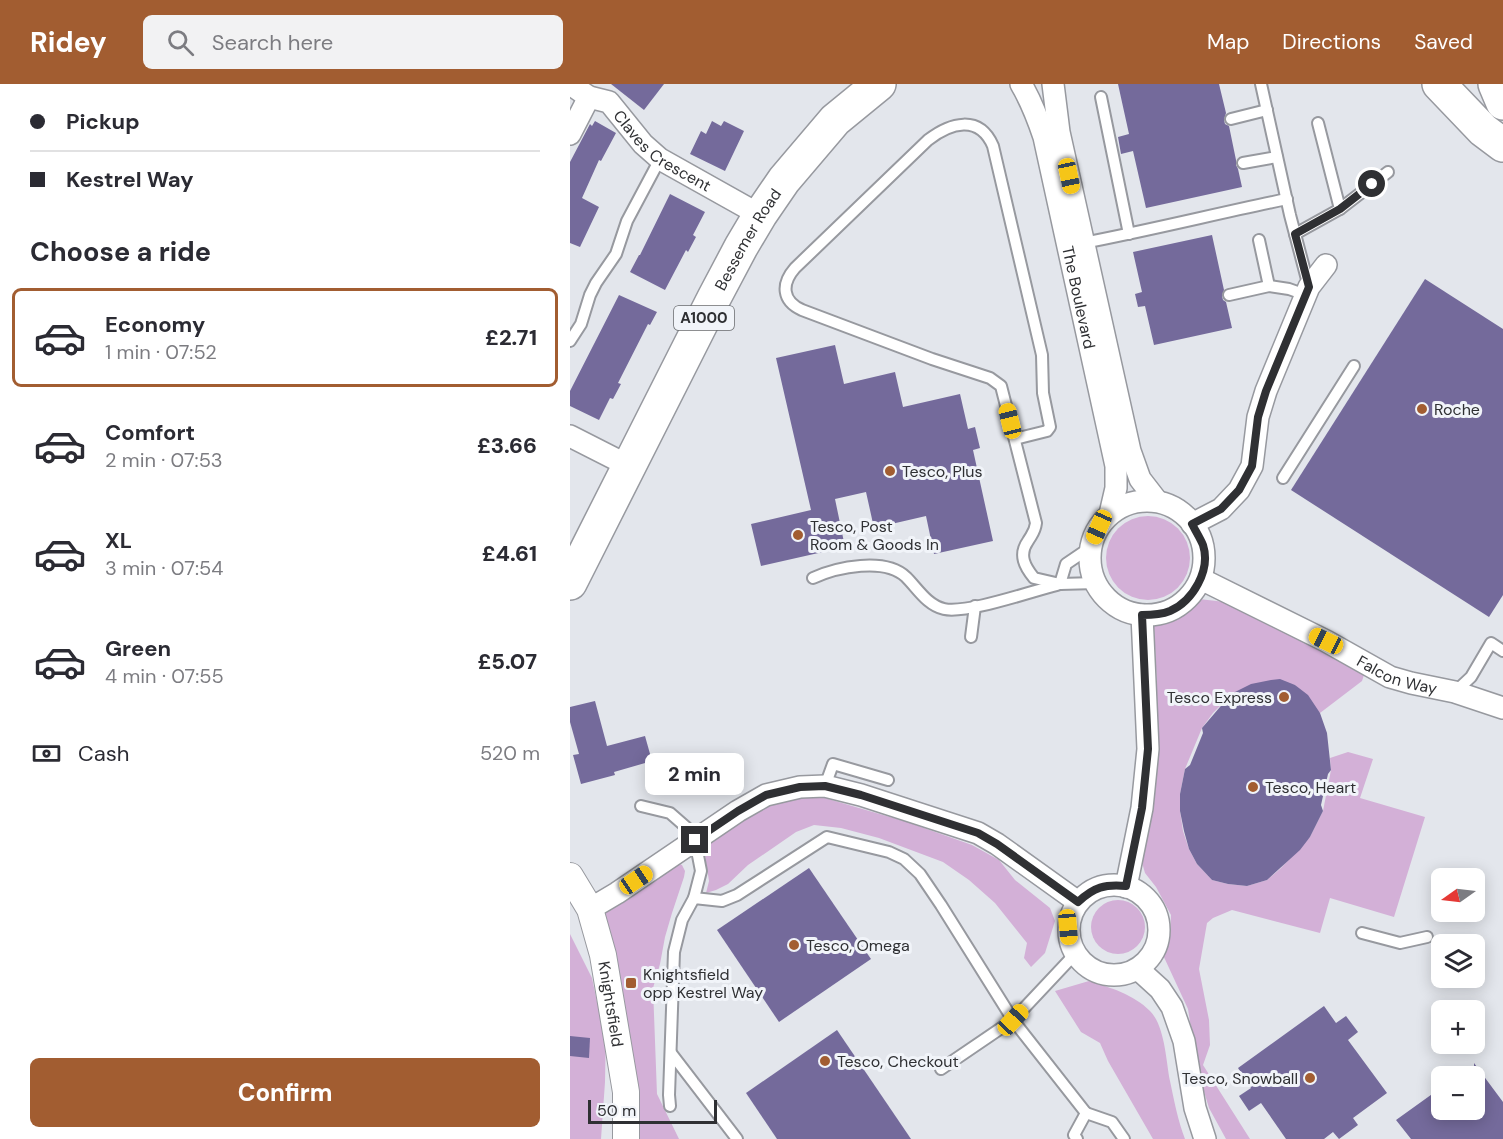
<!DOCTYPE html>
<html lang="en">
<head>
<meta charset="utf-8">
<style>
  body { margin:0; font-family:"DM Sans",sans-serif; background:#f2f2f3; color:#2b2b33; height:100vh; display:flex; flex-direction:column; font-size:22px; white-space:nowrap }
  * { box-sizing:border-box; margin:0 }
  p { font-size:20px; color:#7c7c81 }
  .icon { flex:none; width:33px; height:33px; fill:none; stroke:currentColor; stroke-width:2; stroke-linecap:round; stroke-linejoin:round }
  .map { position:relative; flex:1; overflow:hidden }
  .details { display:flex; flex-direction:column; background:#fff; width:570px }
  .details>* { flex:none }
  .banner { display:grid; align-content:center; height:132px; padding:0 30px; background:#fff }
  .needle { width:39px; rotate:256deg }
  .buttons { position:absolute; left:861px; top:784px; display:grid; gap:12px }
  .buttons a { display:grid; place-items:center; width:54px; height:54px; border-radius:9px; background:#fff; box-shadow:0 3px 15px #0003; font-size:30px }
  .scale { position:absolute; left:18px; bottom:15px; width:129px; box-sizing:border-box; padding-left:6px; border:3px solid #2f3033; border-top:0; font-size:16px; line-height:21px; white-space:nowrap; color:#2f3033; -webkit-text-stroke:4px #f1f4f9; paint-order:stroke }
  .end { position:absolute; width:27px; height:27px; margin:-14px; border:8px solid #2f3033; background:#fff; box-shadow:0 0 0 3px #fff }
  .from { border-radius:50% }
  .bubble { position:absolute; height:42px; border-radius:9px; background:#fff; box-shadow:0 3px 15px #0003; font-size:20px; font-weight:800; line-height:42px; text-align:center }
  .car { position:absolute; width:18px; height:36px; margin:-18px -9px; border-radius:8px; box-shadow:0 0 4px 2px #0007; background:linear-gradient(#f5c518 24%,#345 0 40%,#f5c518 0 76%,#345 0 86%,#f5c518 0) }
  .banner b { display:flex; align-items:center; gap:21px; height:57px; font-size:22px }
  .banner b+b { border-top:2px solid #e1e1e2 }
  .banner i { width:15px; height:15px; background:#2b2b33 }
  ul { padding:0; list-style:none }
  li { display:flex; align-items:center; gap:18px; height:99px; margin:0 12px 9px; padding:0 18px; border:3px solid transparent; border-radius:9px }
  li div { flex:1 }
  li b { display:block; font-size:22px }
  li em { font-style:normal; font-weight:800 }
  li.selected { border-color:#a25d31 }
  li>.icon { width:54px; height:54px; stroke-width:1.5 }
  h2 { padding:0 30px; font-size:27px; line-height:72px }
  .pay { display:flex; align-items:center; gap:15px; height:66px; padding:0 30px; font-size:22px }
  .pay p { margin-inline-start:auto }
  .cta { display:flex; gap:12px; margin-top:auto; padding:12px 30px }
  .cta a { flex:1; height:69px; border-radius:9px; background:#a25d31; color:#fff; font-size:24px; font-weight:800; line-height:69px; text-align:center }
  header { display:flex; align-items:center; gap:36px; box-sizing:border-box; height:84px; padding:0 30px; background:#a25d31; color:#fff }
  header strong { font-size:28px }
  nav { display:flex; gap:33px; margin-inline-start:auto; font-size:21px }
  .search { width:420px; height:54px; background:#f2f2f3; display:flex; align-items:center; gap:15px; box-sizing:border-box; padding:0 21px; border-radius:9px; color:#7c7c81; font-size:22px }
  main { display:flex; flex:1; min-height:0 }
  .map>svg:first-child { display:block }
  .green { fill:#d3b0d7 }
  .building { fill:#746a9b }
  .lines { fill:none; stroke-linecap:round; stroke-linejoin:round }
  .service-casing { stroke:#97999f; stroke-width:14 }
  .minor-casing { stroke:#97999f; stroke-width:24 }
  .tertiary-casing { stroke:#97999f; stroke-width:28 }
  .primary-casing { stroke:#97999f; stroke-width:36 }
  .service { stroke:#fff; stroke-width:10 }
  .minor { stroke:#fff; stroke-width:21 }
  .tertiary { stroke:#fff; stroke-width:26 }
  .primary { stroke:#fff; stroke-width:33 }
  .route { stroke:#2f3033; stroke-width:8 }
  .poi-dot { fill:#a25d31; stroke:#f1f4f9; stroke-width:2 }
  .labels { text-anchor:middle; stroke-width:6; stroke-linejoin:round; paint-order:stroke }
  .shield { fill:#f1f4f9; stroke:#696b6e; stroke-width:1.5 }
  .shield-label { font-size:15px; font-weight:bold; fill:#2f3033 }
  .street-label { font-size:16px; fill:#2f3033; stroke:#f1f4f9 }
  .poi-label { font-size:16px; fill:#2f3033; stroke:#f1f4f9; text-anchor:start }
</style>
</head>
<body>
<header>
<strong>Ridey</strong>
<div class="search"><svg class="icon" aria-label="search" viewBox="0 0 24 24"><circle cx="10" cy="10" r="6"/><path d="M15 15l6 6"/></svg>Search here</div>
<nav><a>Map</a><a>Directions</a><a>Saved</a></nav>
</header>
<main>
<section class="details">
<div class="banner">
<b><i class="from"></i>Pickup</b>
<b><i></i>Kestrel Way</b>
</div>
<h2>Choose a ride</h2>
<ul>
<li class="selected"><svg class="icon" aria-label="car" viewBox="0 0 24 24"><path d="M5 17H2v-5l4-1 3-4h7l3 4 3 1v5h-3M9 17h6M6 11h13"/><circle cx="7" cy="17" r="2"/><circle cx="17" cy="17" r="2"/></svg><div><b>Economy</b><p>1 min · 07:52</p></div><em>£2.71</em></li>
<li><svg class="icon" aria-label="car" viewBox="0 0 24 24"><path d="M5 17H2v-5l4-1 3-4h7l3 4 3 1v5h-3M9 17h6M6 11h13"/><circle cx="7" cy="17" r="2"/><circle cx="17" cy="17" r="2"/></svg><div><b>Comfort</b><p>2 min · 07:53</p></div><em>£3.66</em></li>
<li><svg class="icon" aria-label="car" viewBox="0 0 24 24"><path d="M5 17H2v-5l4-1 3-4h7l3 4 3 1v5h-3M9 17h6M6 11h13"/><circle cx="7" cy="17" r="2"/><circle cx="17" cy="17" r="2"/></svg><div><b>XL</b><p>3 min · 07:54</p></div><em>£4.61</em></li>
<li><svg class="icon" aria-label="car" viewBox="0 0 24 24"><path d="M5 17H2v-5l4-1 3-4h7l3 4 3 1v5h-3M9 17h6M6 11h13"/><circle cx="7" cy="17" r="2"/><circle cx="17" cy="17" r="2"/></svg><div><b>Green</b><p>4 min · 07:55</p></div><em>£5.07</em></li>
</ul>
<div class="pay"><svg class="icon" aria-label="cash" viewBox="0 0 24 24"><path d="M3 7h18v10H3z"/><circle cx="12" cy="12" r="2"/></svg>Cash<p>520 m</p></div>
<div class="cta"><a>Confirm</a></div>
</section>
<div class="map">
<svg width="933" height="1055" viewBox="0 0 933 1055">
  <rect width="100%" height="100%" fill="#e3e6ec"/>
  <g class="green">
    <circle cx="578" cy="474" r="42"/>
    <polygon points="629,515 655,518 795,588 792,597 750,629 725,601 692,598 663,609 643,629 632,644 615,685 610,710 610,727 613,747 619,765 627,780 642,796 658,800 677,802 697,796 711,784 740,753 753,727 761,686 760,674 778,668 803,675 790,714 855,733 824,833 760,814 750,849 662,826 643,834 637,839 629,885 639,936 640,961 633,981 680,1055 656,1055 639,1024 627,984 618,925 593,871 600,854 601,831 586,803 575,789 569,768 582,684 587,603 584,541"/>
    <polygon points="248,712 337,738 402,761 429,776 445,796 480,824 485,837 475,869 461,883 454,874 457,859 425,819 399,796 373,778 309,754 271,744 244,741 226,748 178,781 158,800 146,806 136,809 139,797 133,759 199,719 225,713"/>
    <polygon points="105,778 112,781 115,787 114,793 102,829 95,853 90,880 83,904 87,1010 109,1055 54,1055 29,824"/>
    <circle cx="548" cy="843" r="27"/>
    <polygon points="0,850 22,894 27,918 36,943 35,998 31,1055 0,1055"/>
    <path d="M519 897C541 904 563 910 580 927 595 942 596 977 600 997 604 1016 608 1037 615 1055H583L538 977 530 959 511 948 485 907Z"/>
  </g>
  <g class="building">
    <polygon points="41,0 94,0 74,26"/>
    <polygon points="548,0 649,0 656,29 654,36 655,40 659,42 666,76 666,81 668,85 672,103 576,124 563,67 551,70 548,53 559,50"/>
    <polygon points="25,37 46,49 31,77 29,76 12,114 29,123 10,163 0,159 0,78 20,40 22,42"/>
    <polygon points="142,37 151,42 154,37 174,47 155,87 120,70 131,47 136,50"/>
    <polygon points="100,110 135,128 123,151 126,153 118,168 116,166 95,206 60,188 69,171 70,171"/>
    <polygon points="642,151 654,206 652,212 653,216 656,218 662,244 584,261 575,222 568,223 565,210 572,208 563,168"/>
    <polygon points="855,195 933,245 933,511 919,533 721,406"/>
    <polygon points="49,211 87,228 80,241 78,240 48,299 51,300 43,315 40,314 29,336 0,322 0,307"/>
    <polygon points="265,261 274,300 325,288 333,323 390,310 398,345 405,343 410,364 403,366 423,457 364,470 356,432 304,444 296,408 265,415 275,463 191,482 181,440 241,426 206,274"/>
    <polygon points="710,595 725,601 738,611 750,629 757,649 761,686 758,690 751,721 753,727 740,753 730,766 697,796 677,802 658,800 642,796 627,780 619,765 614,747 610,727 610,710 615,685 620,681 633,649 632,644 656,616 663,609 681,600 701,596"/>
    <polygon points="25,617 37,662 75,652 82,677 44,688 45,691 11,700 3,671 9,670 0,638 0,623"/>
    <polygon points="239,784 301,875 209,938 147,846"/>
    <polygon points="754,922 766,939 776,932 788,948 778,956 817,1009 783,1034 788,1041 769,1055 763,1048 754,1055 716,1055 691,1019 679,1027 669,1012 681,1004 668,984"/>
    <polygon points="267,946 341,1055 207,1055 176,1009"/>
    <polygon points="0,952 20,954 19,974 0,972"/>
    <polygon points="904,979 933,1018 933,1055 841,1055 826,1036 872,1003 872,1026 904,1026"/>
  </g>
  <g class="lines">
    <defs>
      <g id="service">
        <polyline points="691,0 720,131 739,203"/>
        <polyline points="531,13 559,150"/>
        <polyline points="661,35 697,26"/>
        <polyline points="748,39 770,125"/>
        <polyline points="673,79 707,73"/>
        <polyline points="725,150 770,125 818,88"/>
        <polyline points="689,156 699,202"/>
        <path d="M513 159C581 146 649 129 717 115"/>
        <polyline points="659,211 699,202 719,205 736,211"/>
        <polyline points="0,257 11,240 20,211 26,199 46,170 57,137 90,75"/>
        <path d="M445 355 477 347 480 343 473 309 472 271 423 62C409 30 380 39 358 56L225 184C211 200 212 217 232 226L362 275 420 294 431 302 466 439C465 448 462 450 458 457 448 471 455 483 464 494L490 500 526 499"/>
        <polyline points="713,394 784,282"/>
        <path d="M243 494C267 483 315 473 336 493 348 505 357 521 374 525 397 530 462 507 487 501"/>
        <polyline points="490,500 496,480 521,463"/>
        <polyline points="401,553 405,522"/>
        <polyline points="885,608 901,593 921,559 933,567"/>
        <polyline points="255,702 263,680 318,696"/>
        <polyline points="71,722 100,729 116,743 125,756 131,787 124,814"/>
        <polyline points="792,849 830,859 857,853"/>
        <polyline points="101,969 167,1055"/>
        <polyline points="371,985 443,936 505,870"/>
        <polyline points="100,1022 99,1011 104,868 112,836 124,814 152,817 167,811 257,753 319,768 334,775 350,790 371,821 443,936 516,1029"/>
        <polyline points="507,1055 504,1051 516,1029 542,1038 554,1055"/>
      </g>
      <g id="minor">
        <path id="s1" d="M0 0 19 13 39 18 73 60 90 75 190 131"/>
        <path id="s2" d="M451 0C461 17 468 35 474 53L546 382V404L540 430"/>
        <polyline points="483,0 489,48 560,367 570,395 587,417"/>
        <polyline points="0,50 19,13"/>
        <polyline points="0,352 59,382"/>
        <circle cx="577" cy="474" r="57"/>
        <polyline points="622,440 651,425 669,406 682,382 688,333 696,307 739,203 756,181"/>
        <path id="s3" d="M631 495 756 557 820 593 841 599 885 608 933 624"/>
        <circle cx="544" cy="846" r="45"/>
        <polyline points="556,803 572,724 578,665 572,531"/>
        <polyline points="20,825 47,809 168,727 196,711 230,703 255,702 291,711 408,749 427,760 508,818"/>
        <polyline points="568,885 590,905 602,923 614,957 625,1024 635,1055"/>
      </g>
      <g id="tertiary">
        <path id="s4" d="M0 792 20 825 33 871 56 1008V1055"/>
      </g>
      <g id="primary">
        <polyline points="869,0 913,46 933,61"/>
        <polyline points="925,0 933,19"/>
        <path id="s5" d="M0 499 144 214 171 163 190 131 214 96 265 36 309 0"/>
      </g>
    </defs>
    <use href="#service" class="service-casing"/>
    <use href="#minor" class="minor-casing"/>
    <use href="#tertiary" class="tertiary-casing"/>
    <use href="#primary" class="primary-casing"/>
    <use href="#service" class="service"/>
    <use href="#minor" class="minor"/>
    <use href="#tertiary" class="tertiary"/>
    <use href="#primary" class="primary"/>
  </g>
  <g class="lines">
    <path class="route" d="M125 756 168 727 196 711 230 703 255 702 291 711 408 749 427 760 508 818C524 803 535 800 556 802L572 724 578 665 572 531C581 531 590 531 600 527 623 517 641 486 633 461 630 454 625 446 622 440L651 425 669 406 682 382 688 333 696 307 739 203 725 150 770 125 802 100"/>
  </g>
  <g class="poi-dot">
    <circle cx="852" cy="325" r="6"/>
    <circle cx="320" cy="387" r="6"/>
    <circle cx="228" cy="451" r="6"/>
    <circle cx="714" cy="613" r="6"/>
    <circle cx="683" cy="703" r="6"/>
    <circle cx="224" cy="861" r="6"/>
    <rect x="55" y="893" width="12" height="12" rx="3"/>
    <circle cx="255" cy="977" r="6"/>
    <circle cx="740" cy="994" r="6"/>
  </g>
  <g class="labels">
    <rect class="shield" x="104" y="222" width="60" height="24" rx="4.5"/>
    <g class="shield-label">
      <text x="134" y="239">A1000</text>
    </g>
    <g class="street-label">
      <text dy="6" stroke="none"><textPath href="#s1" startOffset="117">Claves Crescent</textPath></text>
      <text dy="6" stroke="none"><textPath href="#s5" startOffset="387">Bessemer Road</textPath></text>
      <text dy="6" stroke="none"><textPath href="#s2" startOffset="222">The Boulevard</textPath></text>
      <text dy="6" stroke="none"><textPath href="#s3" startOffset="219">Falcon Way</textPath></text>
      <text dy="6" stroke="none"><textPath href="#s4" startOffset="136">Knightsfield</textPath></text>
    </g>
    <g class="poi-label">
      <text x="864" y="331">Roche</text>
      <text x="332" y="393">Tesco, Plus</text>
      <text x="240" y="448">Tesco, Post<tspan x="240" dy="18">Room &amp; Goods In</tspan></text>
      <text x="702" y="619" text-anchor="end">Tesco Express</text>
      <text x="695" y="709">Tesco, Heart</text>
      <text x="236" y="867">Tesco, Omega</text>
      <text x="73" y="896">Knightsfield<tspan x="73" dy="18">opp Kestrel Way</tspan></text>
      <text x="267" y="983">Tesco, Checkout</text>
      <text x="728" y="1000" text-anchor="end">Tesco, Snowball</text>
    </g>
  </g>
</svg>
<div class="buttons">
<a><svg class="needle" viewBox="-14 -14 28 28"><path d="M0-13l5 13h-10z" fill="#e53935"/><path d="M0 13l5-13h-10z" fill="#7c7c81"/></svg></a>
<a><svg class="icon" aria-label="layers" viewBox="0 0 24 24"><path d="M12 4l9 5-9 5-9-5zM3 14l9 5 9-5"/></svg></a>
<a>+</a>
<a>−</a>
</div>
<div class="scale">50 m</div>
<i class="end from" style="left:802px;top:100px"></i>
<i class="end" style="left:125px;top:756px"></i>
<div class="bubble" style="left:75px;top:669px;width:99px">2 min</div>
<i class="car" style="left:499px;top:92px;rotate:168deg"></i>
<i class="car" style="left:440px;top:337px;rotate:346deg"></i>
<i class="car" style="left:529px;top:443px;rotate:204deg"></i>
<i class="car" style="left:756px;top:557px;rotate:296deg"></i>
<i class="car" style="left:66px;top:796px;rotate:56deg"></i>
<i class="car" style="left:498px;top:843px;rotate:175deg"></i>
<i class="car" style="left:443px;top:936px;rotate:43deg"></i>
</div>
</main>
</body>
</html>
